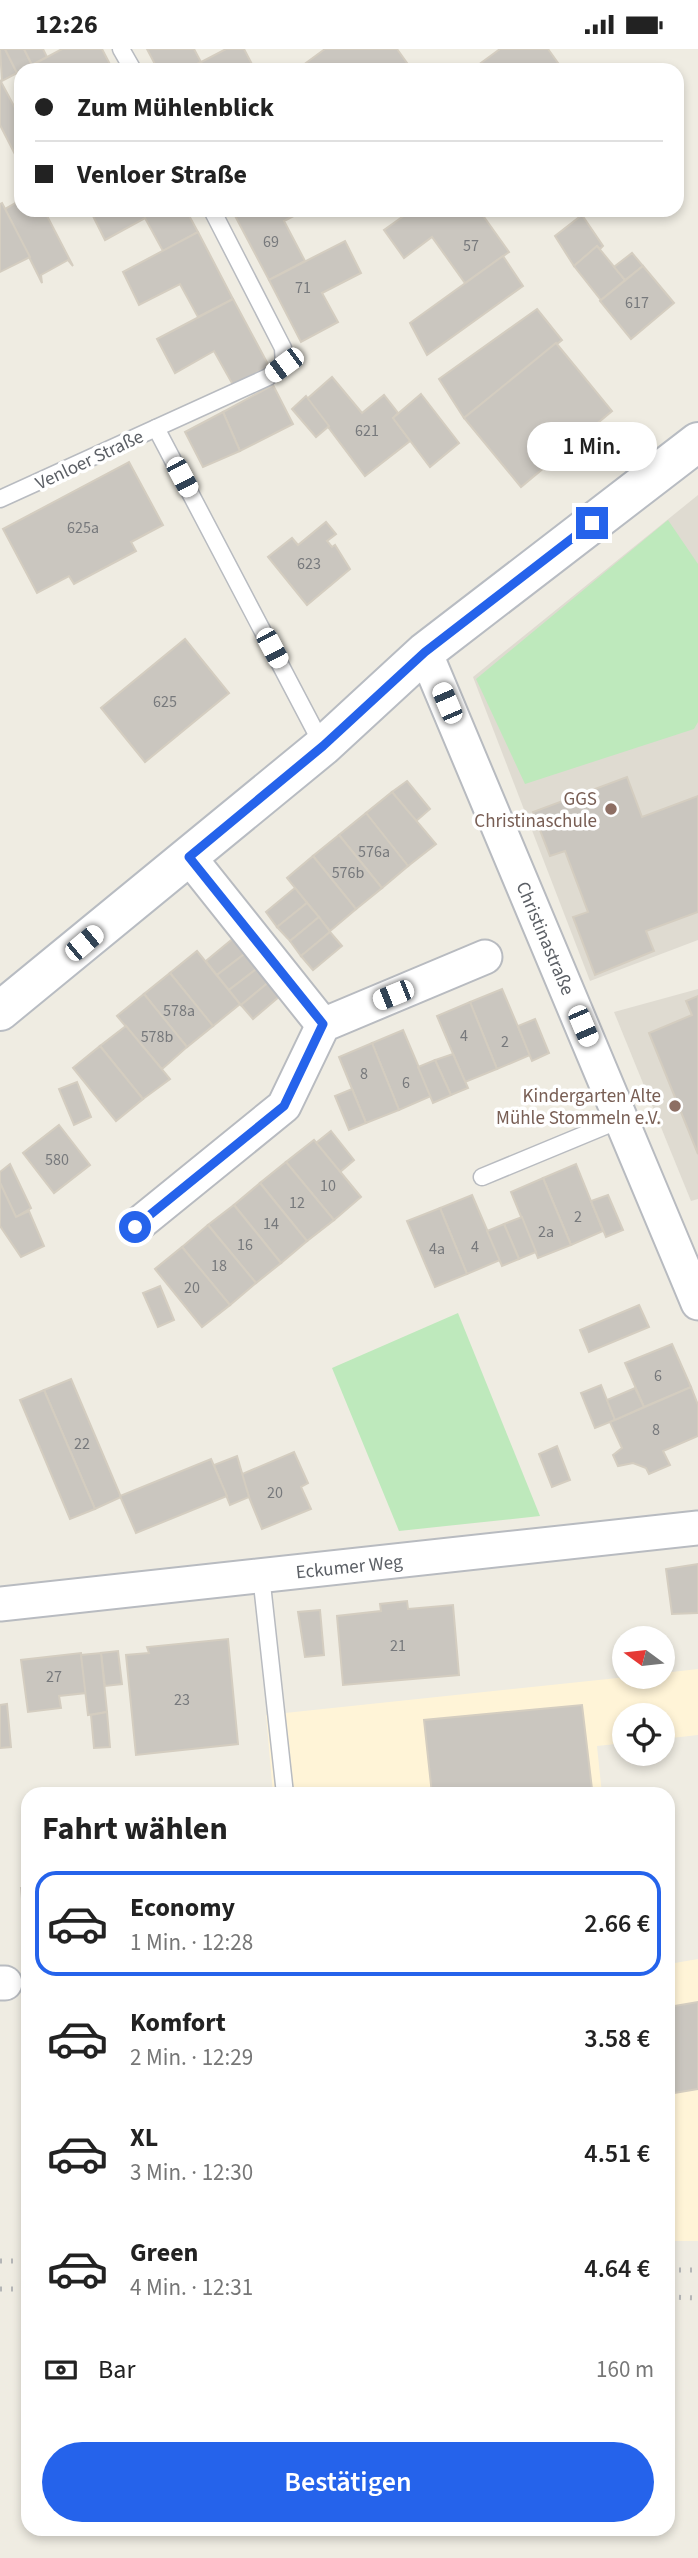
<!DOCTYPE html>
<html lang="de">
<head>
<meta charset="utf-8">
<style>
  body { margin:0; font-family:"Source Sans 3",sans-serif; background:#f6f6f6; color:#222; height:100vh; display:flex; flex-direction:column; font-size:26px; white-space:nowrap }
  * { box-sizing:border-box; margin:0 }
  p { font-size:23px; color:#767676 }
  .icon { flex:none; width:38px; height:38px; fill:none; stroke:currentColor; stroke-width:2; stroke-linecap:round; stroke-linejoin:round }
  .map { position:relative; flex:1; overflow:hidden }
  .sheet { position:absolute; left:21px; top:1738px; width:654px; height:749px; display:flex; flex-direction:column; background:#fff; border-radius:21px; box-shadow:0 4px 10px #0003 }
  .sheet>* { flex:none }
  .guide { position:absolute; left:14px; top:14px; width:670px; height:154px; border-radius:21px; box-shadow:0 4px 10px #0003; display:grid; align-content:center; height:154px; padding:0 21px; background:#fff }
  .needle { width:46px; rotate:285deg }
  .buttons { position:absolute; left:612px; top:1577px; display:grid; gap:14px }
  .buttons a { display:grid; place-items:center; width:63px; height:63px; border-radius:50%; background:#fff; box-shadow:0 4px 10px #0003; font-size:35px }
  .end { position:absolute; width:32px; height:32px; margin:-16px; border:9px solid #2563eb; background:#fff; box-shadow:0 0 0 4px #fff }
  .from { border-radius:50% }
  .bubble { position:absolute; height:49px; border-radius:24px; background:#fff; box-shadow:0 4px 10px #0003; font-size:23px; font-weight:600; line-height:49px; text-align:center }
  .car { position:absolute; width:21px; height:42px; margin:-21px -10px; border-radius:9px; box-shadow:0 0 5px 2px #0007; background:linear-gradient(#fff 24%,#345 0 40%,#fff 0 76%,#345 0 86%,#fff 0) }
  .guide b { display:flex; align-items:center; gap:24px; height:66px; font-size:26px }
  .guide b+b { border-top:2px solid #e0e0e0 }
  .guide i { width:18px; height:18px; background:#222 }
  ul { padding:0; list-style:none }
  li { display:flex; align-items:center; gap:21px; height:105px; margin:0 14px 10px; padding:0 7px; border:4px solid transparent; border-radius:21px }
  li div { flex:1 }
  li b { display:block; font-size:26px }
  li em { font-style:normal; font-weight:600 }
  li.selected { border-color:#2563eb }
  li>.icon { width:63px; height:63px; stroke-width:1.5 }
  h2 { padding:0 21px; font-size:32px; line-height:84px }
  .pay { display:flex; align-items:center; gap:18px; height:77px; padding:0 21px; font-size:26px }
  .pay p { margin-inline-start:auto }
  .action { display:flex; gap:14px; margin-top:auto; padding:14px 21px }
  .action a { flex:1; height:80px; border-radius:42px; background:#2563eb; color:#fff; font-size:28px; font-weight:600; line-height:80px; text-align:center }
  .status { display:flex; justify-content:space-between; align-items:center; height:49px; padding:0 35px; background:#fff; direction:ltr }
  .status svg { height:19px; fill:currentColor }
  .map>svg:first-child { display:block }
  .commercial { fill:#fff4d7 }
  .education { fill:#dfdbd1 }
  .green { fill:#bee9bc }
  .building { fill:#cac6bf; stroke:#d4cdc0; stroke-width:2 }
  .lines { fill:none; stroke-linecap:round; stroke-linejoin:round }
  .lane-casing { stroke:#b8bbc0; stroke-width:19 }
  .street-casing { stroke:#b8bbc0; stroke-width:37 }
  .secondary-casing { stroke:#b8bcc2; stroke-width:42 }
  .lane { stroke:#fff; stroke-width:16 }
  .street { stroke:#fff; stroke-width:33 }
  .secondary { stroke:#fff; stroke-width:38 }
  .rail { stroke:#b4b5b6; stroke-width:5; stroke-dasharray:2 9; stroke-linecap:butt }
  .route { stroke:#2563eb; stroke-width:9 }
  .education-dot { fill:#8d6e63; stroke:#fff; stroke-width:2.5 }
  .labels { text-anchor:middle; stroke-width:7; stroke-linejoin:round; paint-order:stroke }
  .number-label { font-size:16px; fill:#77797c }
  .street-label { font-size:19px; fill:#5b5f65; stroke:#fff }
  .education-label { font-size:19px; fill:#785e54; stroke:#fff; text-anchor:end }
</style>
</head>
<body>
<div class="status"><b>12:26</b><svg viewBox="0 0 49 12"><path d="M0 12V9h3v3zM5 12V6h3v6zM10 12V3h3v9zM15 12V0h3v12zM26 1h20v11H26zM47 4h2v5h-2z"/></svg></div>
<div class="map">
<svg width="698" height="2509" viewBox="0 0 698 2509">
  <rect width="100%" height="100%" fill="#efece2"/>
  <g class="commercial">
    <polygon points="698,1620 698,1686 663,1690 663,1666 625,1666 625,1694 597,1697 602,1745 273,1745 266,1666 627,1628 663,1628 663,1624"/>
    <polygon points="698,1910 698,2192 669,2192 669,1915"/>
  </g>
  <g class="education">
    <polygon points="698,446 698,891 590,932 473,628"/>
    <polygon points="698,940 698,1150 691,1152 614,963"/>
  </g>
  <g class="green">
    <polygon points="668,471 698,515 698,673 694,680 525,735 476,630"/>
    <polygon points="458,1264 540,1467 399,1482 332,1319"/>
  </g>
  <g class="building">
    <polygon points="0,0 5,0 17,24 2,32"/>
    <polygon points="5,0 24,0 32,16 17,24"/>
    <polygon points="24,0 43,0 47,8 32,16"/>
    <polygon points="62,0 102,0 113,21 23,21"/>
    <polygon points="147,0 194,0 201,13 186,21 158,21"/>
    <polygon points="226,0 244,0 254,19 186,21"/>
    <polygon points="325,0 397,0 412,21 301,21 299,19"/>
    <polygon points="500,0 548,0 563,21 475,21 474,19"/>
    <polygon points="0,31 21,70 21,117 0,76"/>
    <polygon points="21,151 21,161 44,161 73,217 68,211 41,226 42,234 5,160"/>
    <polygon points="2,154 30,208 0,223 0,155"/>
    <polygon points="90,161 186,161 198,183 163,202 145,169 105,191"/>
    <polygon points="241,161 305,161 284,172 305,212 269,231 234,165"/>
    <polygon points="412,161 479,161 509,203 465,234 432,188 404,209 384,181"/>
    <polygon points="582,166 603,197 600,200 597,197 574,217 555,187"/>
    <polygon points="198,183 233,250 198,268 180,235 139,256 123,223"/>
    <polygon points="345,192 361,224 322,244 338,273 301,293 269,231"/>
    <polygon points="597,197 625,231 601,251 574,217"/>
    <polygon points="632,204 643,217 625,231 614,218"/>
    <polygon points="503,207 523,237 427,306 410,274"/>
    <polygon points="643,217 674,254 631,290 600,252"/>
    <polygon points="233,250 269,317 233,336 214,302 175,324 157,290"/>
    <polygon points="537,260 562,291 464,369 439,330"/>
    <polygon points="556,294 612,362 521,438 464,369"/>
    <polygon points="332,328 362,364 384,346 398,364 393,369 410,392 365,427 307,350"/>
    <polygon points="273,336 293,375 240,402 223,363"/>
    <polygon points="421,345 459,394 430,418 393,369"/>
    <polygon points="306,347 329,377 316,388 292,360"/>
    <polygon points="223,363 240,402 203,418 185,383"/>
    <polygon points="129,413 163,476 131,493 136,502 74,535 69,527 37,544 3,480"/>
    <polygon points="326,473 336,485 327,492 332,498 335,496 350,520 307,556 268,508 292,489 298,496"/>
    <polygon points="185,590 229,644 145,713 101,659"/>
    <polygon points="627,728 642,768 698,747 698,863 646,882 654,902 595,926 573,868 588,863 565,802 550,807 533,763"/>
    <polygon points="407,732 430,760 416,772 392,743"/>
    <polygon points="392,743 436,795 408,817 366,764"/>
    <polygon points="366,764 408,817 382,839 339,786"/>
    <polygon points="339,786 382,839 356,860 313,807"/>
    <polygon points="313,807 356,860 330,882 287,829"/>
    <polygon points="295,839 307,854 277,878 266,863"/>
    <polygon points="307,854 319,868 290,892 277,878"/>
    <polygon points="319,868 330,883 301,907 290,892"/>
    <polygon points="330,883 342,897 313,921 301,907"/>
    <polygon points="235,888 247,903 217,926 206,912"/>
    <polygon points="197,902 240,955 213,977 170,924"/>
    <polygon points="247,903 259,918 229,941 217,926"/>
    <polygon points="259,918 270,932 241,956 229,941"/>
    <polygon points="170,924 213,977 187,998 144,945"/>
    <polygon points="270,932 281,946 253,970 241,956"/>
    <polygon points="502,940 530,1006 497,1020 470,953"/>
    <polygon points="144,945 187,998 162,1020 117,967"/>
    <polygon points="698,947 698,1105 649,984 692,966 686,952"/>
    <polygon points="470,953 497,1020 465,1033 437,967"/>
    <polygon points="535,970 549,1004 532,1012 518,977"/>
    <polygon points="126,977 170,1030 143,1050 100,997"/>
    <polygon points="403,981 431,1047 399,1061 372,994"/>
    <polygon points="372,994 399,1061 366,1074 339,1008"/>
    <polygon points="100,997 143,1050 116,1072 73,1019"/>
    <polygon points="453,1005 468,1039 451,1046 435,1011"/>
    <polygon points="435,1011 451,1046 433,1054 418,1018"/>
    <polygon points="77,1033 91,1068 74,1076 59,1040"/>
    <polygon points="352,1040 366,1074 349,1081 335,1047"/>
    <polygon points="59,1076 90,1116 54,1144 23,1104"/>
    <polygon points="331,1082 354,1111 340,1123 316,1094"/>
    <polygon points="314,1091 361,1148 334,1171 286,1113"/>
    <polygon points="286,1113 334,1171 307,1192 260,1134"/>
    <polygon points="10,1115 31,1159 16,1168 0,1134 0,1123"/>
    <polygon points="576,1115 603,1182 571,1196 543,1129"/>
    <polygon points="543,1129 571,1196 538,1209 511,1143"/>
    <polygon points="0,1134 16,1168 29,1162 44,1197 21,1208 0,1177"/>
    <polygon points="260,1134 307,1192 281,1214 234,1156"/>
    <polygon points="472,1146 500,1211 467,1225 440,1159"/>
    <polygon points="608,1146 623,1181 606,1188 591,1152"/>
    <polygon points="234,1156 281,1214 256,1234 208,1176"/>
    <polygon points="440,1159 467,1225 435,1238 407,1172"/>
    <polygon points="522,1168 536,1203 519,1210 504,1175"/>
    <polygon points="504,1175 519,1210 502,1217 487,1182"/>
    <polygon points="208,1176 256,1234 230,1256 182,1198"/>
    <polygon points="182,1198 230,1256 202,1278 155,1220"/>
    <polygon points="160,1237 174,1271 158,1278 143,1244"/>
    <polygon points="639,1256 649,1278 589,1303 580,1281"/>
    <polygon points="672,1295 691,1338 644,1358 625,1314"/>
    <polygon points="71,1330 121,1448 95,1460 44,1341"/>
    <polygon points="601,1336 615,1371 595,1379 581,1344"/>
    <polygon points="691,1338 698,1356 698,1387 663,1402 670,1416 649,1425 646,1419 633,1414 618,1417 613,1406 622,1399 610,1373"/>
    <polygon points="635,1339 644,1358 615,1371 607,1351"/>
    <polygon points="44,1341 95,1460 70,1470 20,1351"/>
    <polygon points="557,1397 570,1431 552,1438 539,1405"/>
    <polygon points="294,1403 308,1434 301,1438 311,1460 262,1480 240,1426"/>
    <polygon points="237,1407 249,1448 230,1456 214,1416"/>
    <polygon points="211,1410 227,1447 136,1484 120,1447"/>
    <polygon points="698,1515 698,1564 672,1565 666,1520"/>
    <polygon points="407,1552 408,1560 453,1556 459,1626 343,1636 337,1567 381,1562 380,1555"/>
    <polygon points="320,1561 324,1606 305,1608 298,1563"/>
    <polygon points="228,1590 238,1695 136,1706 126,1606 149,1604 147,1598"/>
    <polygon points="118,1602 122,1635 105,1637 101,1604"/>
    <polygon points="81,1604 86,1644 59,1647 61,1659 28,1663 21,1611"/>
    <polygon points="101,1604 107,1663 88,1666 81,1606"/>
    <polygon points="7,1655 11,1698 0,1699 0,1656"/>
    <polygon points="582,1656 592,1740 543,1745 432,1745 424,1671"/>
    <polygon points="107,1663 110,1698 94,1699 91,1666"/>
    <polygon points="21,1839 28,1839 28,1896 24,1871"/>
    <polygon points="698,1953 698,2040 668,2045 668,1958"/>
  </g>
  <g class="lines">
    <defs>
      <g id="lane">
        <polyline points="121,0 133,21"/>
        <polyline points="156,379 268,328 284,316 283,299 212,161"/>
        <polyline points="0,450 156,379 323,697"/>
        <polyline points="482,1128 622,1070"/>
        <polyline points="261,1526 285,1745"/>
      </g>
      <g id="street">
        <polyline points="425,603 698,1254"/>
        <polyline points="189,808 323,976"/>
        <polyline points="135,1178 284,1057 323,976 485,908"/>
        <polyline points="0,1555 698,1479"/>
        <polyline points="0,1934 5,1934"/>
      </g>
      <polyline id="secondary" points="0,962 323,697 425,603 698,393"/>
    </defs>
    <use href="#lane" class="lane-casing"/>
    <use href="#street" class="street-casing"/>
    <use href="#secondary" class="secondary-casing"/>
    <use href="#lane" class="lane"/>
    <use href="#street" class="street"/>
    <use href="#secondary" class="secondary"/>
    <g class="rail">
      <polyline points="0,2212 28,2212"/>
      <polyline points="668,2221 698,2221"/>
      <polyline points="0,2240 28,2240"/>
      <polyline points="668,2248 698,2249"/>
    </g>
  </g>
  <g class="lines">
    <polyline class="route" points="135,1178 284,1057 323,975 189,808 323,697 425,603 592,474"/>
  </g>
  <g class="education-dot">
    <circle cx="611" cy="760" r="7"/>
    <circle cx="675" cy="1057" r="7"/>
  </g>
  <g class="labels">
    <g class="number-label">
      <text x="271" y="198">69</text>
      <text x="471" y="202">57</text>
      <text x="303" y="244">71</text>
      <text x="637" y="259">617</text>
      <text x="367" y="387">621</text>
      <text x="83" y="484">625a</text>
      <text x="309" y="520">623</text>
      <text x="165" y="658">625</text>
      <text x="374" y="808">576a</text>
      <text x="348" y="829">576b</text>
      <text x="179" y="967">578a</text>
      <text x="464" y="992">4</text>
      <text x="157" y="993">578b</text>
      <text x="505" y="998">2</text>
      <text x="364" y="1030">8</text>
      <text x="406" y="1039">6</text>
      <text x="57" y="1116">580</text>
      <text x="328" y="1142">10</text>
      <text x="297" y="1159">12</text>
      <text x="578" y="1173">2</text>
      <text x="271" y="1180">14</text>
      <text x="546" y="1188">2a</text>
      <text x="245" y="1201">16</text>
      <text x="475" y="1203">4</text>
      <text x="437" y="1205">4a</text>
      <text x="219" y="1222">18</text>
      <text x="192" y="1244">20</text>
      <text x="658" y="1332">6</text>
      <text x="656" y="1386">8</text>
      <text x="82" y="1400">22</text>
      <text x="275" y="1449">20</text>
      <text x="398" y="1602">21</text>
      <text x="54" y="1633">27</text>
      <text x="182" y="1656">23</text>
    </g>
    <g class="street-label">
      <text transform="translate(89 410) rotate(-25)" y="7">Venloer Straße</text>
      <text transform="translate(546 889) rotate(67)" y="7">Christinastraße</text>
      <text transform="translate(349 1517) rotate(-6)" y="7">Eckumer Weg</text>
    </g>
    <g class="education-label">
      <text x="597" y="756">GGS<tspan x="597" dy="22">Christinaschule</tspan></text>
      <text x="661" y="1053">Kindergarten Alte<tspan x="661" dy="22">Mühle Stommeln e.V.</tspan></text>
    </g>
  </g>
</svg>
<div class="buttons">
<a><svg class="needle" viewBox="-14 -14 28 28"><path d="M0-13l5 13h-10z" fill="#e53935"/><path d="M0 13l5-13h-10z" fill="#767676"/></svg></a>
<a><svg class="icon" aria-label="locate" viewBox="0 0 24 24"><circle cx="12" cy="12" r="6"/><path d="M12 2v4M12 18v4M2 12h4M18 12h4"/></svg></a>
</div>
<i class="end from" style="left:135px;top:1178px"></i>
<i class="end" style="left:592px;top:474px"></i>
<div class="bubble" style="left:527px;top:373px;width:130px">1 Min.</div>
<i class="car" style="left:284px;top:316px;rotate:233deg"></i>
<i class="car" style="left:182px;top:428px;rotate:152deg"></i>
<i class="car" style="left:272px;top:599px;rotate:152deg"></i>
<i class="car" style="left:447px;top:654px;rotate:337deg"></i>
<i class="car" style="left:84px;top:894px;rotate:50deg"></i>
<i class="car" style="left:393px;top:946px;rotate:248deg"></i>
<i class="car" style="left:583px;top:977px;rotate:157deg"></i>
<div class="guide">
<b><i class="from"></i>Zum Mühlenblick</b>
<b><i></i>Venloer Straße</b>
</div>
<section class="sheet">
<h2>Fahrt wählen</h2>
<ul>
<li class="selected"><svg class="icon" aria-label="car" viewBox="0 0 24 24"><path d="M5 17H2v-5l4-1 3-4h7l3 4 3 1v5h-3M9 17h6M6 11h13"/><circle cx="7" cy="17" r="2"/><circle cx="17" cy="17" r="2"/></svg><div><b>Economy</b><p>1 Min. · 12:28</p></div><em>2.66 €</em></li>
<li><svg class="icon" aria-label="car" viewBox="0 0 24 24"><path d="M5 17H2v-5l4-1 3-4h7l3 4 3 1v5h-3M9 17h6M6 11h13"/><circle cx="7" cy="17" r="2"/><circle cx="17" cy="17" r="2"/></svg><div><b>Komfort</b><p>2 Min. · 12:29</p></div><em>3.58 €</em></li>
<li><svg class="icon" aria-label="car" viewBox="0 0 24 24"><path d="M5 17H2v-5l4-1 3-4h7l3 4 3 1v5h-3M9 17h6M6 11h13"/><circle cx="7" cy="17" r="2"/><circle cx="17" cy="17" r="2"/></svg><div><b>XL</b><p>3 Min. · 12:30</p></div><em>4.51 €</em></li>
<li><svg class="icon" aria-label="car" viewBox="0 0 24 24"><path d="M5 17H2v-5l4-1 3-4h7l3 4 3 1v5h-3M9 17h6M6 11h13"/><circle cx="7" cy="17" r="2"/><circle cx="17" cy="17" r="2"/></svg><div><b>Green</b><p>4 Min. · 12:31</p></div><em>4.64 €</em></li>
</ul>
<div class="pay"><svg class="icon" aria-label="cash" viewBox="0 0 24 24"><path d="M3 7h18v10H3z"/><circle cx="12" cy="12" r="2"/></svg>Bar<p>160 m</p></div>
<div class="action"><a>Bestätigen</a></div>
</section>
</div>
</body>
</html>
